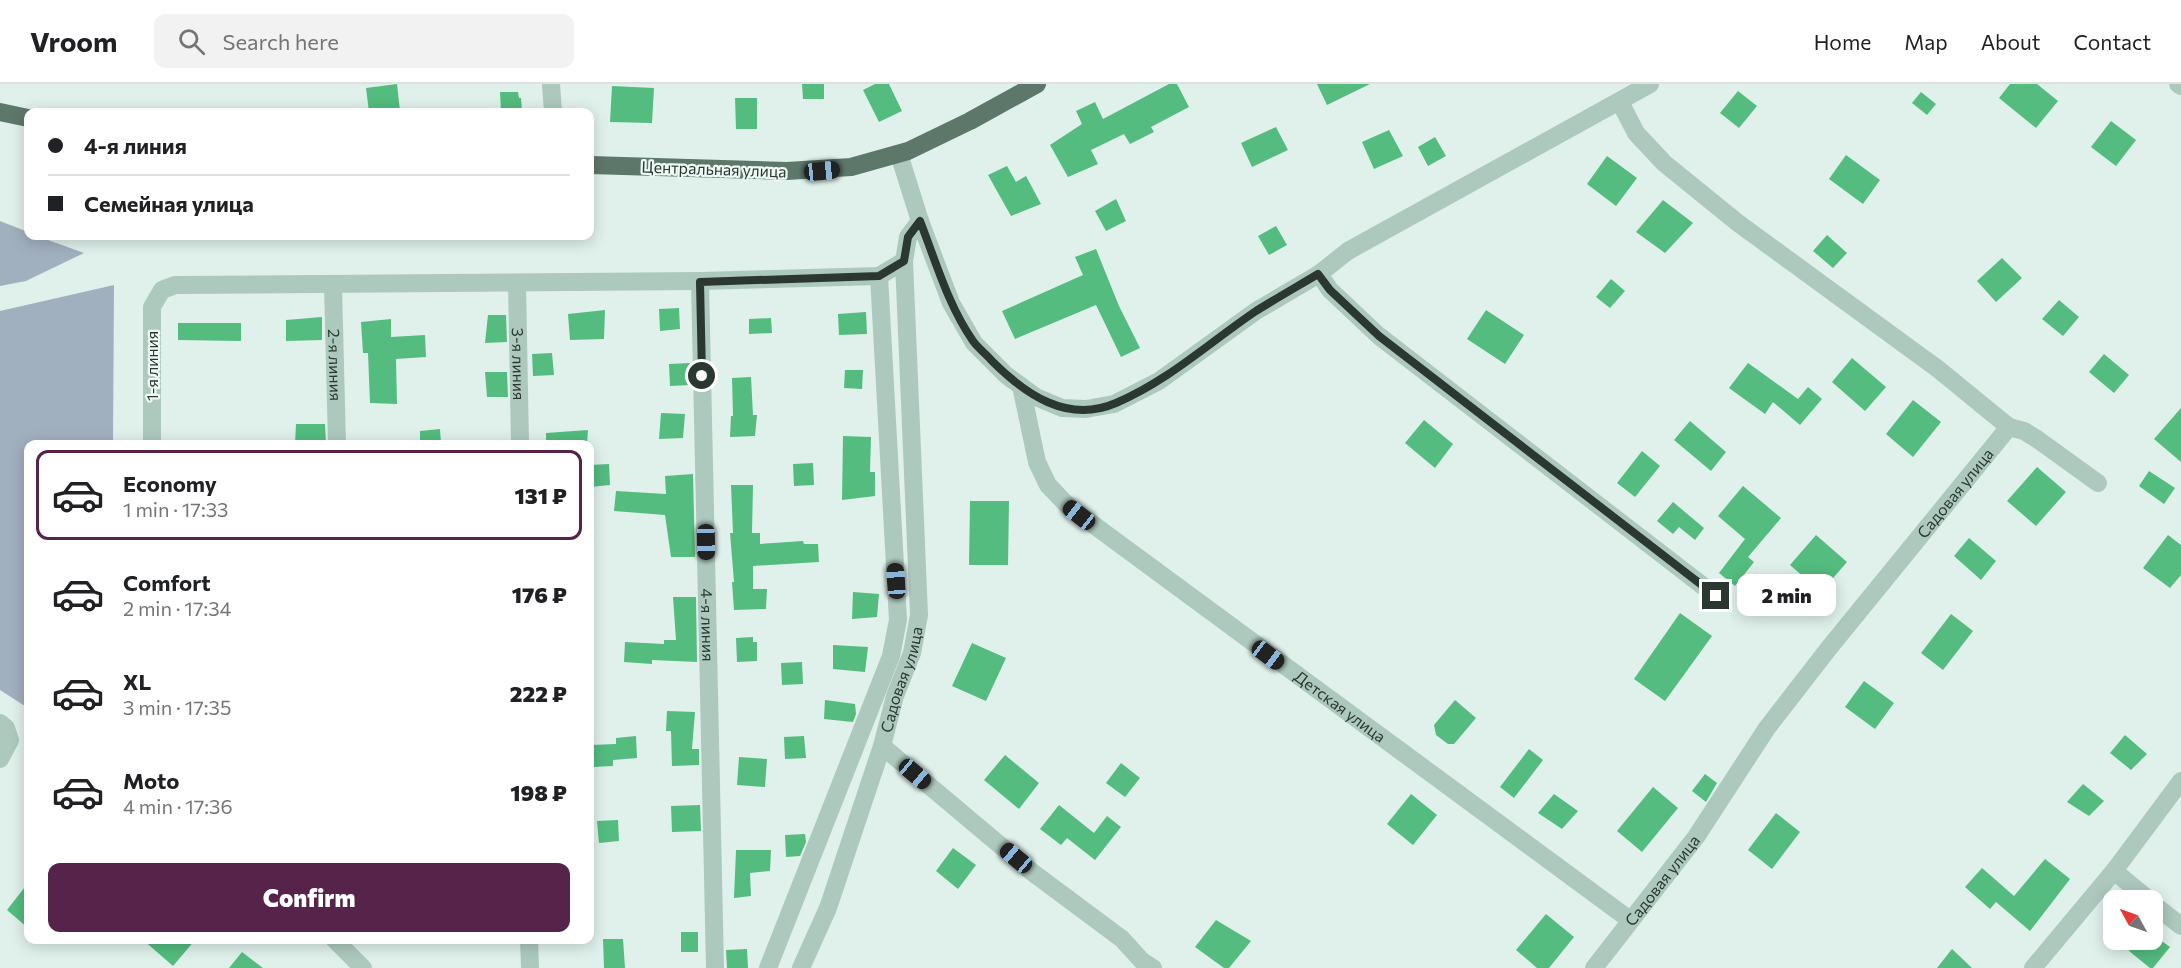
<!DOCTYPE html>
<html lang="en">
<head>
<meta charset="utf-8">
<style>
  body { margin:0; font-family:Commissioner,sans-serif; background:#f2f2f2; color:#202124; height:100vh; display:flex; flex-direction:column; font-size:22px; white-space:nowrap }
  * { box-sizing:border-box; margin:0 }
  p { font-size:20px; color:#757577 }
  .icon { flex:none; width:33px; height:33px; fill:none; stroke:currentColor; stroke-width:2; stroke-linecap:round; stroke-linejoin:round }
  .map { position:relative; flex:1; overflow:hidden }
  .details { position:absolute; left:24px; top:356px; width:570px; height:504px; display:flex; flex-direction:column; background:#fff; border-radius:12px; box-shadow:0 3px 15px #0003 }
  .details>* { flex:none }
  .hud { position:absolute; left:24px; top:24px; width:570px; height:132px; border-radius:12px; box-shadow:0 3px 15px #0003; display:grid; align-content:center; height:132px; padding:0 24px; background:#fff }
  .needle { width:39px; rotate:310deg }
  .fabs { position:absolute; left:2103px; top:806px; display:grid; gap:12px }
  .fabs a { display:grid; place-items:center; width:60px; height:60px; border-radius:12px; background:#fff; box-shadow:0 3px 15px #0003; font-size:30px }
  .end { position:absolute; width:27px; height:27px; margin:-14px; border:8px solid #2b3831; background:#fff; box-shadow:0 0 0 3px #fff }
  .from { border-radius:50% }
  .bubble { position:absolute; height:42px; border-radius:12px; background:#fff; box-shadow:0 3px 15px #0003; font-size:20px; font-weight:800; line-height:42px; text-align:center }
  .car { position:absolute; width:18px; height:36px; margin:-18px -9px; border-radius:8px; box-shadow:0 0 4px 2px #0007; background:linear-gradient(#222 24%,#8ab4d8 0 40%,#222 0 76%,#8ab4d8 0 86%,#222 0) }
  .hud b { display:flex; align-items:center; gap:21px; height:57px; font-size:22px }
  .hud b+b { border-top:2px solid #e0e0e0 }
  .hud i { width:15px; height:15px; background:#202124 }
  ul { padding:10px 0 0; list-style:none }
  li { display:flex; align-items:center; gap:18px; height:90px; margin:0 12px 9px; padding:0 12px; border:3px solid transparent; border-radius:12px }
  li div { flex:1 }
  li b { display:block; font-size:22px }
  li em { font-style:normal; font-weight:800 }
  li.active { border-color:#56234a }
  li>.icon { width:54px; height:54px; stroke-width:1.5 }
  .action { display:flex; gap:12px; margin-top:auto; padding:12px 24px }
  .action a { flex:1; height:69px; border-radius:12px; background:#56234a; color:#fff; font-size:24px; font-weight:800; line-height:69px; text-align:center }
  header { display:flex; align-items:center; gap:36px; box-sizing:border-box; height:84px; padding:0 30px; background:#fff; border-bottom:2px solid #e0e0e0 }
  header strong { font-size:28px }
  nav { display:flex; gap:33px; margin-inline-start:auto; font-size:21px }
  .search { width:420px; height:54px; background:#f2f2f2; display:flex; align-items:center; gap:15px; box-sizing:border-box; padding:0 21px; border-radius:12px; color:#757577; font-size:22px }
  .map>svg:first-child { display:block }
  .green { fill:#a1b0bf }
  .building { fill:#53bc7e }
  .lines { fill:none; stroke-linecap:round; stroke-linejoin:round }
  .minor { stroke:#adc9be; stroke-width:18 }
  .major { stroke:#5d786b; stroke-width:18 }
  .route { stroke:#2b3831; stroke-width:8 }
  .labels { text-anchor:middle; stroke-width:4.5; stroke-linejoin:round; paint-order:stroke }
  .street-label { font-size:16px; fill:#2b3831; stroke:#ecf9f5 }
</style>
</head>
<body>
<header>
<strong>Vroom</strong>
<div class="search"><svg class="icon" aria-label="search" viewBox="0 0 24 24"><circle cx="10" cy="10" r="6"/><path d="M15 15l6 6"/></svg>Search here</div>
<nav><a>Home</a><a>Map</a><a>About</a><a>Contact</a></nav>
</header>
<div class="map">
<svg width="2181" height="884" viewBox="0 0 2181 884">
  <rect width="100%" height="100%" fill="#e0f1ec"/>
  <g class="green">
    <polygon points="0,137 28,148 28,152 37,152 84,169 26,197 0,202"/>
    <polygon points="114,201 113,360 28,360 28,624 0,606 0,227"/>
  </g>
  <g class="building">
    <polygon points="397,0 400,27 369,28 366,4"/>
    <polygon points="802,0 824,0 824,15 803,15"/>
    <polygon points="875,0 889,0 902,27 879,38 863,6"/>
    <polygon points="1169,0 1177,0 1189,23 1151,43 1154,48 1130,60 1124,50 1091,66 1098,80 1068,93 1050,61 1082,40 1076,27 1095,18 1103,35"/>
    <polygon points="1317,0 1370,0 1327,21"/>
    <polygon points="2010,0 2037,0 2058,17 2036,44 1999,14"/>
    <polygon points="612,2 654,4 652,39 610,38"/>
    <polygon points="1738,7 1757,22 1739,44 1720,29"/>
    <polygon points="500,8 518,8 519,14 521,14 522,28 501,28"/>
    <polygon points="1921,8 1936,20 1927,31 1912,19"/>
    <polygon points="735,14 757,14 757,45 736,45"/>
    <polygon points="2111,37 2136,56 2116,82 2091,63"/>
    <polygon points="1276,43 1288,66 1252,83 1241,59"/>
    <polygon points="1389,46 1403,72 1374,85 1362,58"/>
    <polygon points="1435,53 1446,72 1428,82 1418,63"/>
    <polygon points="1846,71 1880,96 1863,120 1829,95"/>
    <polygon points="1607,72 1637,94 1616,122 1587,100"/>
    <polygon points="1007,82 1016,98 1026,92 1041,120 1011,132 988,91"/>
    <polygon points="1116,115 1126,137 1106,147 1095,127"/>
    <polygon points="1663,116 1693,139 1665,169 1636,148"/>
    <polygon points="1276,142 1287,161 1269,171 1258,152"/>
    <polygon points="1827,151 1847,169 1833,184 1813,167"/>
    <polygon points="1096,165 1119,222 1140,264 1121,273 1096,221 1015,255 1002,227 1083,191 1075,173"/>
    <polygon points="2002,174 2022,194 1996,218 1977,197"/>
    <polygon points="1611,195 1625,207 1610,224 1596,213"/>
    <polygon points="2059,216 2079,233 2063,252 2042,235"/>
    <polygon points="679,224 680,245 660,247 659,225"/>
    <polygon points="605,226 604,255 570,256 568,230"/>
    <polygon points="1486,226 1524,251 1505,280 1467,255"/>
    <polygon points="866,228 867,250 839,251 838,230"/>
    <polygon points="488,231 506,231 507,258 485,259"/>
    <polygon points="322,233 322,256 286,257 286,236"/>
    <polygon points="771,234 772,249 749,250 749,235"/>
    <polygon points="391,235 391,253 425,251 426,273 396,275 397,320 370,319 368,269 363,269 361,238"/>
    <polygon points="178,239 241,239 241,257 178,256"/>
    <polygon points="552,269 554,291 533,292 532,270"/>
    <polygon points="2104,270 2129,291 2114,309 2089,288"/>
    <polygon points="1852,274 1886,303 1865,327 1832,298"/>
    <polygon points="690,279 691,301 670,302 669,280"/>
    <polygon points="1748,279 1798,315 1808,303 1822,315 1800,341 1773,318 1765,330 1729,304"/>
    <polygon points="845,286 863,286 862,305 844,304"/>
    <polygon points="485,288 507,288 508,313 487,313"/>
    <polygon points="751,293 753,331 757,331 755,352 730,353 731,332 733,332 732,294"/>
    <polygon points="1913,316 1941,338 1913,373 1886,350"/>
    <polygon points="2181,324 2181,378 2154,355"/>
    <polygon points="661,329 685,330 683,354 659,355"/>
    <polygon points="1424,336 1453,360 1435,384 1405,359"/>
    <polygon points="1690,337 1726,368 1711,387 1674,356"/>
    <polygon points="296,340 325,340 326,360 295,360"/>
    <polygon points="440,345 441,360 420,360 420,347"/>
    <polygon points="588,346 587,360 546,360 546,349"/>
    <polygon points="843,352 871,353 870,388 875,388 875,412 842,416"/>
    <polygon points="1642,367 1660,382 1635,413 1617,399"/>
    <polygon points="813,379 814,401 794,402 793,380"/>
    <polygon points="609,380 610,401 590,403 590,381"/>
    <polygon points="2037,383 2066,408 2036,442 2007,417"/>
    <polygon points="2149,387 2175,404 2164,420 2139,402"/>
    <polygon points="693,390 695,473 671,473 665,431 614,427 616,407 666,410 665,392"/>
    <polygon points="731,401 753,401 752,449 760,449 760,460 803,457 804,460 818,460 819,478 753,482 753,505 767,505 766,525 734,526 732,498 734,498 730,449 733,449"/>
    <polygon points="1743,402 1781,434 1748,473 1754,478 1735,502 1719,489 1745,455 1718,432"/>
    <polygon points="970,417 1009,417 1008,481 969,481"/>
    <polygon points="1673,418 1704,444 1695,456 1679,443 1673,450 1657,437"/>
    <polygon points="1816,451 1847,478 1821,508 1790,481"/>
    <polygon points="2168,451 2181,461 2181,491 2170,504 2143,484"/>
    <polygon points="1969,454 1996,477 1981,496 1954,472"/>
    <polygon points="853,508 879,510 877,533 852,535"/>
    <polygon points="673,513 696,513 697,578 652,576 652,580 624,578 625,558 664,560 664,556 676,556"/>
    <polygon points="1680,529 1712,552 1665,617 1634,595"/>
    <polygon points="1951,530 1973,547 1943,586 1921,569"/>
    <polygon points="753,553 753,558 757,558 757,577 737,578 736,554"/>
    <polygon points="972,559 1006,574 986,617 952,602"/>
    <polygon points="833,561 868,563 865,588 833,585"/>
    <polygon points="802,578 803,600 782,601 781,579"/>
    <polygon points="1864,597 1894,619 1875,645 1845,623"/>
    <polygon points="825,616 855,620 856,630 853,638 824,635"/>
    <polygon points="1455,616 1476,634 1454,660 1448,660 1436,651 1434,641"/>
    <polygon points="667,627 695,628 692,665 699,665 699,681 672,682 671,647 666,647"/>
    <polygon points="2125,651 2147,670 2131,686 2110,669"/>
    <polygon points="636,652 637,674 613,676 613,682 593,683 591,661 616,660 616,654"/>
    <polygon points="804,652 806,674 785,675 784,653"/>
    <polygon points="1529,665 1543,676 1514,714 1500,703"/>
    <polygon points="1005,671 1039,699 1019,725 984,696"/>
    <polygon points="739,673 767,675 765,703 737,701"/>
    <polygon points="1121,679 1140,694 1125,713 1106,699"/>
    <polygon points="1705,690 1717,699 1706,718 1692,707"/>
    <polygon points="2083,700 2104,717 2089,732 2067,718"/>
    <polygon points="1653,703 1678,724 1642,768 1617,747"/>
    <polygon points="1411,710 1437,731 1413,761 1387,740"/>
    <polygon points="1554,710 1578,727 1562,745 1538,729"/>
    <polygon points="700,721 701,747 672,748 671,722"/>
    <polygon points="1059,721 1094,749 1107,732 1121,743 1095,776 1067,754 1061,761 1040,745"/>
    <polygon points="1776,729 1800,748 1772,785 1748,766"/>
    <polygon points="618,736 619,757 599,759 597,737"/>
    <polygon points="805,750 806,758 800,772 786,773 785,751"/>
    <polygon points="953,764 976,781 958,805 936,787"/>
    <polygon points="736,766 771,766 770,787 750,789 751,812 734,814"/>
    <polygon points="2045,775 2070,795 2030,847 1996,818 1990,825 1965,803 1982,784 2014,812"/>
    <polygon points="28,799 28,844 7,826"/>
    <polygon points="1546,830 1574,853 1549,884 1537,884 1516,866"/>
    <polygon points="1216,836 1251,857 1229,884 1224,884 1195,863"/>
    <rect x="681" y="848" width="17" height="20"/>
    <polygon points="142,855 196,855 173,882"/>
    <polygon points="603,855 623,855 625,884 604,884"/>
    <polygon points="2139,855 2159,855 2170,863 2153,884 2150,884 2129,867"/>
    <polygon points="747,865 748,884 727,884 726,866"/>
    <polygon points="1952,865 1972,884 1937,884"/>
    <polygon points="242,868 263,884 229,884"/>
  </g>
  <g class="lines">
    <g class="minor">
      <polyline points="551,0 553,28"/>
      <polyline points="2178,0 2181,2"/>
      <polyline points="1620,18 1636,49 1664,79 1738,139 1938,285 2009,343 2024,347 2037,355 2098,399"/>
      <polyline points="899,70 920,137 951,219 974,259 1006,291 1036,313 1062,324 1086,325 1114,320 1159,297 1256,227 1319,190 1348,167 1650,0"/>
      <polyline points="1319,190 1330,206 1379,252 1716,512"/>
      <path id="s1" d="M700 197 715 884"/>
      <path id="s2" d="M517 199 520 360"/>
      <path id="s3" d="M333 201 337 360"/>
      <path id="s4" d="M1021 302 1037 378 1048 401 1068 422 1630 836"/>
      <polyline points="152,360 152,223 162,206 175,201 700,197 879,192 904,177"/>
      <polyline points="0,639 6,644 10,656 0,675"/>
      <polyline points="882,662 1032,788 1122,855 1142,877 1153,884"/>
      <polyline points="2114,787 2149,816"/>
      <polyline points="2152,819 2181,842"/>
      <polyline points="334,855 363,884"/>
      <polyline points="529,855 530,884"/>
      <polyline points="768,884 891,572 898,536 879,192"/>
      <path id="s5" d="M801 884 828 824 882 662 895 612 912 569 919 531 904 177 908 153 920 137"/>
      <path id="s6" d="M1594 884 1696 753 1767 644 1829 564 2009 343"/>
      <polyline points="2033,884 2114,787 2181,697"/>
    </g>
    <g class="major">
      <polyline points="0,28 28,34"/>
      <polyline points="590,81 787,87 851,83 908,67 970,37 1037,0"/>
    </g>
  </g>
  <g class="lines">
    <path class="route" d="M702 292 700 198 879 192 904 177 908 153 920 137C936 178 948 221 973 257 978 264 986 270 992 277 1025 310 1067 340 1116 319 1168 297 1210 258 1256 227 1277 214 1298 202 1318 190L1330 206 1379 252 1716 512"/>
  </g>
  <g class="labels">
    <g class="street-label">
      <text transform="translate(714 85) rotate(2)" y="6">Центральная улица</text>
      <text dy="6" stroke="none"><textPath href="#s3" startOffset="80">2-я линия</textPath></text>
      <text dy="6" stroke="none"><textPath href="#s2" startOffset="81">3-я линия</textPath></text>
      <text transform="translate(152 282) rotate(-90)" y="6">1-я линия</text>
      <text dy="6" stroke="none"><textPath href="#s6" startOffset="597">Садовая улица</textPath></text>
      <text dy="6" stroke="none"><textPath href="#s1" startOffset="344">4-я линия</textPath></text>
      <text dy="6" stroke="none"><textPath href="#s5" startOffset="306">Садовая улица</textPath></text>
      <text dy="6" stroke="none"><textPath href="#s4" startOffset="470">Детская улица</textPath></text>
      <text dy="6" stroke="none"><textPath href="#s6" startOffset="111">Садовая улица</textPath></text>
    </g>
  </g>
</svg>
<div class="fabs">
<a><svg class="needle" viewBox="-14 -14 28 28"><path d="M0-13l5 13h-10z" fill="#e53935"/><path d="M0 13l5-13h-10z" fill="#757577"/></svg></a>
</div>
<i class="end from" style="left:702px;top:292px"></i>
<i class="end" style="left:1716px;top:512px"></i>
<div class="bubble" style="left:1737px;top:490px;width:99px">2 min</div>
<i class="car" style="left:822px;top:87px;rotate:84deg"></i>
<i class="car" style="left:1079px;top:431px;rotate:308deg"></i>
<i class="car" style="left:706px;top:458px;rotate:179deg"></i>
<i class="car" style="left:896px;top:497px;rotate:356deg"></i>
<i class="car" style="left:1268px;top:571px;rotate:127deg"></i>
<i class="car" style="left:915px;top:690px;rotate:130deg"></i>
<i class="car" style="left:1016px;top:774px;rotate:310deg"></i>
<div class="hud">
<b><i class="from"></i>4-я линия</b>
<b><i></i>Семейная улица</b>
</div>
<section class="details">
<ul>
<li class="active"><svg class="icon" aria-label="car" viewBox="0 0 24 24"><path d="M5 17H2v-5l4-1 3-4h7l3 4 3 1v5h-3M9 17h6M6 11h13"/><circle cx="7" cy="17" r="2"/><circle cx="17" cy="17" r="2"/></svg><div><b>Economy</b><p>1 min · 17:33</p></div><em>131 ₽</em></li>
<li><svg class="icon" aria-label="car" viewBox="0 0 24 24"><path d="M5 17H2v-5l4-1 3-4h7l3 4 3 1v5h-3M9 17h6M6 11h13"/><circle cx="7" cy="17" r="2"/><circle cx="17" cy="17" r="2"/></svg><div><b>Comfort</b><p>2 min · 17:34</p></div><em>176 ₽</em></li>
<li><svg class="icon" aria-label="car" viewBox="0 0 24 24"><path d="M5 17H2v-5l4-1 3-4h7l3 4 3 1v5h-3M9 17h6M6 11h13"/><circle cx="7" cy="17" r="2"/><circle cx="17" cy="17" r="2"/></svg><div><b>XL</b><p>3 min · 17:35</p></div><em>222 ₽</em></li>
<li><svg class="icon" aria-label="car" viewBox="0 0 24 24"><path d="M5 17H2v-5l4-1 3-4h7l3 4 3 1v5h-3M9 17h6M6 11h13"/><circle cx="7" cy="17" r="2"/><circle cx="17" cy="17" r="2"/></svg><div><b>Moto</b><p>4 min · 17:36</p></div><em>198 ₽</em></li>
</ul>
<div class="action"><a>Confirm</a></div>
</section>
</div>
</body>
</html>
